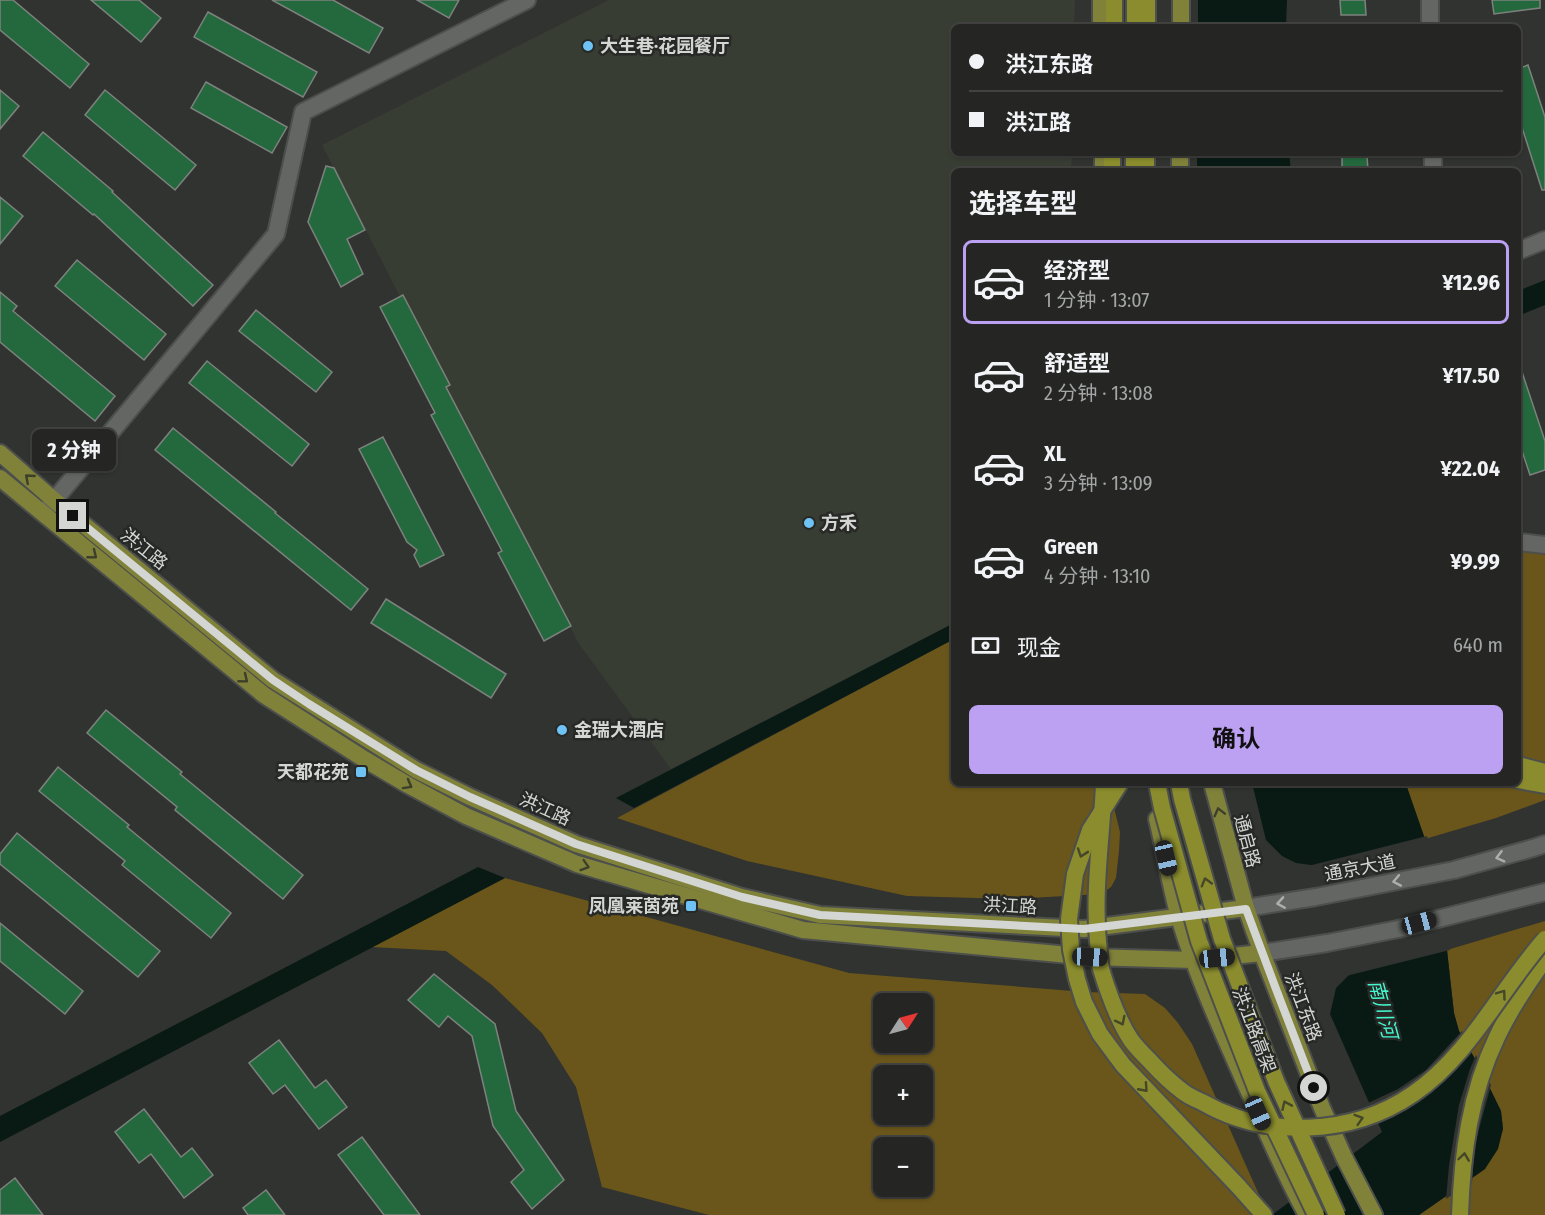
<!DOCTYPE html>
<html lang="zh">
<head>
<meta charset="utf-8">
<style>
  body { margin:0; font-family:"Fira Sans Condensed","Noto Sans SC",sans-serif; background:#313231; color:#f1f3f6; height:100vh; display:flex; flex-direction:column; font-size:22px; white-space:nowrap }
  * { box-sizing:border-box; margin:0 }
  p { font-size:20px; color:#a3a5a6 }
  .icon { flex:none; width:33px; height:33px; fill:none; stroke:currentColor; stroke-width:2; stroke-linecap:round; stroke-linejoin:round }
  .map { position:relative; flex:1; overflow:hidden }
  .drawer { position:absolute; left:951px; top:168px; width:570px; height:618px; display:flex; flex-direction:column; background:#252624; border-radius:9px; box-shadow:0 2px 4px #0004,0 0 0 2px #424341 }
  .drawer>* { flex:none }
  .banner { position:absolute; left:951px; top:24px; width:570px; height:132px; border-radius:9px; box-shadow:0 2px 4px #0004,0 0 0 2px #424341; display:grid; align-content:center; height:132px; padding:0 18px; background:#252624 }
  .needle { width:39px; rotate:54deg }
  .buttons { position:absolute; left:873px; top:993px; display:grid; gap:12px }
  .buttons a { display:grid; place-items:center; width:60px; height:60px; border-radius:9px; background:#252624; box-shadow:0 2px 4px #0004,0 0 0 2px #424341; font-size:30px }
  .end { position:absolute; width:27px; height:27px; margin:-14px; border:8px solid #d4d6d3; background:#111; box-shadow:0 0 0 3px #111 }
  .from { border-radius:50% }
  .bubble { position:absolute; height:42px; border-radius:9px; background:#252624; box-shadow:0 2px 4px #0004,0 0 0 2px #424341; font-size:20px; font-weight:700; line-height:42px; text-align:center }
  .car { position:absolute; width:18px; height:36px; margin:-18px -9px; border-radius:8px; box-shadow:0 0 4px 2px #0007; background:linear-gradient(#222 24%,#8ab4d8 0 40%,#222 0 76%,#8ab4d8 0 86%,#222 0) }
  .banner b { display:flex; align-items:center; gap:21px; height:57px; font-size:22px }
  .banner b+b { border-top:2px solid #424341 }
  .banner i { width:15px; height:15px; background:#f1f3f6 }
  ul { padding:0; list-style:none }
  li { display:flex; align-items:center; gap:18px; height:84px; margin:0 12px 9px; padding:0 6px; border:3px solid transparent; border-radius:9px }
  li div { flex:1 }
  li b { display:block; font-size:22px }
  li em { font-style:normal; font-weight:700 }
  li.active { border-color:#bca0f2 }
  li>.icon { width:54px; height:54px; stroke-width:1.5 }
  h2 { padding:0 18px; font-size:27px; line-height:72px }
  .pay { display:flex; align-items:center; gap:15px; height:66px; padding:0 18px; font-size:22px }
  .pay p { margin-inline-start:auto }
  .button { display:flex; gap:12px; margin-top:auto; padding:12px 18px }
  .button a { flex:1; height:69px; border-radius:9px; background:#bca0f2; color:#111; font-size:24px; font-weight:700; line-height:69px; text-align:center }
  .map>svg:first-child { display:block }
  .built { fill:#383d34 }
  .green { fill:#6a561a; fill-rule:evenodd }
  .water { fill:#091a15 }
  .pier { fill:#313330 }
  .building { fill:#24693e; stroke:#7e827e; stroke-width:1.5 }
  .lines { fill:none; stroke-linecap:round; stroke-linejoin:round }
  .minor-casing { stroke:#4d4f4c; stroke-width:20 }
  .tertiary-casing { stroke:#4d4f4c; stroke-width:20 }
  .secondary-casing { stroke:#4d4f4c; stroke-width:20 }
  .primary-casing { stroke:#4d4f4c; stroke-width:20 }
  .trunk-casing { stroke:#4d4f4c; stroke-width:20 }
  .minor { stroke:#636662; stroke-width:16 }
  .tertiary { stroke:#636662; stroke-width:16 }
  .secondary { stroke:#636662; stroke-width:16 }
  .primary { stroke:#80823a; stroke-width:16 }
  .trunk { stroke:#8a8c2d; stroke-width:16 }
  .trunk-bridge-casing { stroke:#4d4f4c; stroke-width:20; stroke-linecap:butt }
  .trunk-bridge { stroke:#8a8c2d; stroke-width:16 }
  .oneway { stroke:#3d3f2b }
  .oneway2 { stroke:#454728 }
  .oneway3 { stroke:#acafab }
  .route { stroke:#d4d6d3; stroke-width:8 }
  .poi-dot { fill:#6fc2f4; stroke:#272926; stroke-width:2 }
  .labels { text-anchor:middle; stroke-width:5; stroke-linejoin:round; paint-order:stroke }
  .poi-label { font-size:18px; font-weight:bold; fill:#d4d6d3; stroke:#272926; text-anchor:start }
  .street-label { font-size:18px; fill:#d4d6d3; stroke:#272926 }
  .water-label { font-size:20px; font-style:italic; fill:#43f7ce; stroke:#272926 }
</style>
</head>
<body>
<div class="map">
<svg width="1545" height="1215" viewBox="0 0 1545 1215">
  <rect width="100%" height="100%" fill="#313330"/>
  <polygon class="built" points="609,0 1075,0 1074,27 954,27 954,153 1072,153 1071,171 954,171 954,623 671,769 579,644 322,145"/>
  <g class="green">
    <polygon points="1518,547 1545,550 1545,800 1496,818 1425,839 1405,783 1518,783"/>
    <polygon points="954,639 954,783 1108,783 1120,832 1119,851 1116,878 1111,887 1101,894 1011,899 907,896 747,861 617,818"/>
    <path d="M505 878 849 973 1085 992 1145 994 1165 1008 1178 1023 1192 1044 1268 1215H709L602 1187 576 1087 542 1033 492 985 446 951 372 947ZM884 1004H922V1042H884ZM884 1076H922V1114H884ZM884 1148H922V1186H884Z"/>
    <polygon points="1545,921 1545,1215 1419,1215 1485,1169 1503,1129 1501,1111 1478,1064 1459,1031 1454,1013 1447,950"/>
  </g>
  <g class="water">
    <polygon points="1198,0 1287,0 1286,27 1198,27"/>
    <polygon points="1197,153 1289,153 1291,171 1197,171"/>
    <polygon points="1545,280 1545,305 1518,316 1518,291"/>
    <polygon points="954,623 954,639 634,808 616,798"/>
    <polygon points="1252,783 1405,783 1406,784 1425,839 1447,950 1454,1013 1459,1031 1478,1064 1501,1111 1503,1129 1498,1149 1485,1169 1419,1215 1272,1215 1382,1132 1330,1014 1336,988 1349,975 1320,865 1311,865 1296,863 1282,856 1266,840"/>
    <polygon points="478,867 505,878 0,1142 0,1116"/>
  </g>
  <g class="pier">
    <polygon points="1427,836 1450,950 1342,977 1345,974 1318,868 1309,868 1308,866"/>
    <polygon points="1462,1031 1472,1049 1454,1069 1374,1121 1366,1104 1398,1089 1426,1070"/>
    <polygon points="1476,1055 1491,1085 1475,1144 1472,1182 1446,1199 1449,1166 1459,1105 1470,1069"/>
  </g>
  <g class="building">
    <polygon points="0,0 13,0 89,64 70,88 0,30"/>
    <polygon points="91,0 139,0 161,18 141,42"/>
    <polygon points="272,0 333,0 383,28 369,53"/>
    <polygon points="417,0 459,0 449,18"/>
    <polygon points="1340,0 1365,0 1366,15 1341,15"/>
    <polygon points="1492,0 1540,0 1540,8 1494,14"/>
    <polygon points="208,12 317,72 303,97 194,37"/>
    <polygon points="1528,65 1545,117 1545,190 1542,190 1518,115 1518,69"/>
    <polygon points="206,82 287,127 272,153 191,108"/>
    <polygon points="0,90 19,106 0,129"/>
    <polygon points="105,90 196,165 175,190 85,115"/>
    <polygon points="43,132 113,191 112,192 213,285 193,306 94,214 93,215 23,156"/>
    <polygon points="1342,155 1367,155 1368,171 1342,171"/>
    <polygon points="326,166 334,168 365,230 347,239 363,274 341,287 308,222"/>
    <polygon points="0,197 23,216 0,244"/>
    <polygon points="77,260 166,334 144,360 55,286"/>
    <polygon points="0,292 17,306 13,311 115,396 95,421 0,342"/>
    <polygon points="403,295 450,385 446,387 571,626 544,641 498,553 502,551 431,415 435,413 380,307"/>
    <polygon points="256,310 332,372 316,392 239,331"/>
    <polygon points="207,361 309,444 292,466 189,383"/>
    <polygon points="1520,366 1545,441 1545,470 1530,475 1518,439 1518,367"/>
    <polygon points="173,428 276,512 275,513 368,589 351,610 155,450"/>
    <polygon points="383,437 444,555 420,567 414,555 417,550 407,542 359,449"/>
    <polygon points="386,599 506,674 491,698 371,623"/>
    <polygon points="106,710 182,772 180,774 303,875 283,899 175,810 177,807 87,733"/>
    <polygon points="58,767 129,825 127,827 231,913 211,938 122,865 125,861 39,791"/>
    <polygon points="17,833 160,951 138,977 0,864 0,854"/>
    <polygon points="0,923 83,991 65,1014 0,961"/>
    <polygon points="434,974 495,1024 516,1111 564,1180 532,1209 511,1182 524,1170 493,1126 472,1036 448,1016 439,1027 408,1000"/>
    <polygon points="279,1040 315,1088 326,1080 347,1107 319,1129 285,1085 273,1094 249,1063"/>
    <polygon points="144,1109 181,1157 192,1148 213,1175 184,1198 151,1154 139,1163 115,1132"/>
    <polygon points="362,1137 420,1215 384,1215 338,1155"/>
    <polygon points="15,1178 43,1215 0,1215 0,1190"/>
    <polygon points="266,1190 285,1215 248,1215 243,1208"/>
  </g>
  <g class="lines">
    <defs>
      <polyline id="minor" points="46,510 276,234 303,112 527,0"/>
      <g id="tertiary">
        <polyline points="1430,0 1430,27"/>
        <polyline points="1433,153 1433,171"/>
        <polyline points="1518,251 1545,240"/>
        <polyline points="1518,542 1545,545"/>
      </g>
      <g id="secondary">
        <polyline points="1246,908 1316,897 1454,870 1533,848 1545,844"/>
        <polyline points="1262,953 1327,943 1398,929 1545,892"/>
      </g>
      <g id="primary">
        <polyline points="1101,0 1101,27"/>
        <polyline points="1181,27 1181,0"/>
        <polyline points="1103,153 1103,171"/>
        <polyline points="1180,153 1180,171"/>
        <polyline points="0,453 55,501 273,680 416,770 470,797 576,844 742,897 820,915 1084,929 1246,908"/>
        <polyline points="0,478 264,695 364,759 408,785 466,816 577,864 803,930 1090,957 1194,960 1262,953"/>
        <polyline points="1212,783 1246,908 1262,953 1322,1108 1344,1157 1374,1215"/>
        <path d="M1157 819C1165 851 1170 885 1179 917 1196 974 1221 1029 1245 1083 1265 1127 1283 1172 1307 1215"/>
      </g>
      <g id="trunk">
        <polyline points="1114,27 1114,0"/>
        <polyline points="1135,27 1135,0"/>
        <polyline points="1147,27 1147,0"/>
        <polyline points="1146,153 1146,171"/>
        <polyline points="1112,171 1112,153"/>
        <polyline points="1134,171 1134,153"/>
        <polyline points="1518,765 1545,772"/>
        <polyline points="1518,780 1545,785"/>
        <polyline points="1238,1186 1264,1215"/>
        <path d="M1460 1215C1462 1154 1470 1093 1497 1037 1510 1009 1527 984 1545 959"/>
      </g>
    </defs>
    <use href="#minor" class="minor-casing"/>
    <use href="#tertiary" class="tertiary-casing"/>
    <use href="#secondary" class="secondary-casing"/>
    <use href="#primary" class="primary-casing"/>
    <use href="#trunk" class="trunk-casing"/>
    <use href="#minor" class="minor"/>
    <use href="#tertiary" class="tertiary"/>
    <use href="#secondary" class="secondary"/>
    <use href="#primary" class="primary"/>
    <use href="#trunk" class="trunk"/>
    <defs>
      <g id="trunk-bridge">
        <path d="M1104 783C1102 835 1093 889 1098 942 1099 950 1099 960 1101 969 1108 992 1117 1019 1131 1040 1136 1047 1143 1054 1149 1060 1159 1071 1170 1082 1182 1091 1188 1096 1195 1099 1202 1102 1266 1139 1352 1136 1413 1094 1470 1055 1500 990 1545 939"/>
        <polyline points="1120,783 1090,830 1075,874 1069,919 1071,950 1077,979 1084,1002 1100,1034 1123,1065 1238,1186"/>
        <polyline points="1157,783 1162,808 1199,941 1257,1091 1316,1215"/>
        <polyline points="1179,783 1182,799 1222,939 1276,1081 1337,1215"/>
      </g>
    </defs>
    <use href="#trunk-bridge" class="trunk-bridge-casing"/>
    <use href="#trunk-bridge" class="trunk-bridge"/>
  </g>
  <defs><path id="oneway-chevron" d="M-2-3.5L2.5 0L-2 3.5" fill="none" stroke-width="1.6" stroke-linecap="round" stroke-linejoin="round" transform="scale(1.5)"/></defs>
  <g class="oneway">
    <use href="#oneway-chevron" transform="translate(29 478) rotate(-139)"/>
    <use href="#oneway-chevron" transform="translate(93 555) rotate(39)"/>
    <use href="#oneway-chevron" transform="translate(244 679) rotate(39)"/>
    <use href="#oneway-chevron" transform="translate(408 785) rotate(29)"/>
    <use href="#oneway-chevron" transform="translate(1219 812) rotate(-104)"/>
    <use href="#oneway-chevron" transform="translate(585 866) rotate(17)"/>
  </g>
  <g class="oneway2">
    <use href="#oneway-chevron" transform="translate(1082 853) rotate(109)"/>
    <use href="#oneway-chevron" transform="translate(1206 882) rotate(-106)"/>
    <use href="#oneway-chevron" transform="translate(1502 994) rotate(-54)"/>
    <use href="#oneway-chevron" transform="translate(1121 1021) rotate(63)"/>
    <use href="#oneway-chevron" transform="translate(1144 1088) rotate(48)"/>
    <use href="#oneway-chevron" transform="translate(1286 1105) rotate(-114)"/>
    <use href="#oneway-chevron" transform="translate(1359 1119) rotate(-17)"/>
    <use href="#oneway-chevron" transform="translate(1464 1157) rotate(-82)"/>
  </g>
  <g class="oneway3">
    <use href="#oneway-chevron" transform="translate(1500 857) rotate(165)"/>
    <use href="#oneway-chevron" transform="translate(1397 881) rotate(169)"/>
    <use href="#oneway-chevron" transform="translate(1281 903) rotate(171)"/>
  </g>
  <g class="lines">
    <polyline class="route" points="73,516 273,680 309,704 416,770 470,797 576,844 742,897 820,915 1084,929 1246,909 1276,989 1314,1088"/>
  </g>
  <g class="poi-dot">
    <circle cx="588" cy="46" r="6"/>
    <circle cx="809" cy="523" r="6"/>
    <circle cx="562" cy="730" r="6"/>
    <rect x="355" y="766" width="12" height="12" rx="3"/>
    <rect x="685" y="900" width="12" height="12" rx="3"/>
  </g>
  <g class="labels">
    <g class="poi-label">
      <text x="600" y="52">大生巷·花园餐厅</text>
      <text x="821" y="529">方禾</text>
      <text x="574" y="736">金瑞大酒店</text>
      <text x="349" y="778" text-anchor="end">天都花苑</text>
      <text x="679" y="912" text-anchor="end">凤凰莱茵苑</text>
    </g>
    <g class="street-label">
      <text transform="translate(144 549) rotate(39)" y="6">洪江路</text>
      <text transform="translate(545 809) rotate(24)" y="6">洪江路</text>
      <text transform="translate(1247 841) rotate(75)" y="6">通启路</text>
      <text transform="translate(1360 868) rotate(-11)" y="6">通京大道</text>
      <text transform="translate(1010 906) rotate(3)" y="6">洪江路</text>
      <text transform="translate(1303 1007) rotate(69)" y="6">洪江东路</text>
      <text transform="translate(1254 1030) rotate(69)" y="6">洪江路高架</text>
    </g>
    <g class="water-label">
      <text transform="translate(1383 1009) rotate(75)" y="7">南川河</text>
    </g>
  </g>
</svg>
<div class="buttons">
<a><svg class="needle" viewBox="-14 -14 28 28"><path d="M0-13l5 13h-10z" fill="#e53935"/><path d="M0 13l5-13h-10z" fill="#a3a5a6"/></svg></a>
<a>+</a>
<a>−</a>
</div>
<i class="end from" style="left:1314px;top:1088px"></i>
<i class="end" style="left:73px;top:516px"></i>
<div class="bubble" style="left:32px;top:429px;width:84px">2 分钟</div>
<i class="car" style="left:1166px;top:858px;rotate:167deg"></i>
<i class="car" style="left:1419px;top:923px;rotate:75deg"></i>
<i class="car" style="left:1090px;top:957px;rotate:93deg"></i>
<i class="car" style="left:1217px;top:958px;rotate:84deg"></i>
<i class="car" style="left:1258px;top:1113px;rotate:156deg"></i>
<div class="banner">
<b><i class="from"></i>洪江东路</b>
<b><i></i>洪江路</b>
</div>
<section class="drawer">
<h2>选择车型</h2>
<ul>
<li class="active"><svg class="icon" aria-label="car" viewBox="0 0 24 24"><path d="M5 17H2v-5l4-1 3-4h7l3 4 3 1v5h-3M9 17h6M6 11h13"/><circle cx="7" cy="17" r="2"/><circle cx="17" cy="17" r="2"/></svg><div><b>经济型</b><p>1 分钟 · 13:07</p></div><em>¥12.96</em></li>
<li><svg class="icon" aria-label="car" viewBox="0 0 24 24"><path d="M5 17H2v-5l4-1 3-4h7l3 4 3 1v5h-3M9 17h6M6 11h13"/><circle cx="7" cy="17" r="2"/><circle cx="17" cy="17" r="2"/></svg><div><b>舒适型</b><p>2 分钟 · 13:08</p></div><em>¥17.50</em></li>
<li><svg class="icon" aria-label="car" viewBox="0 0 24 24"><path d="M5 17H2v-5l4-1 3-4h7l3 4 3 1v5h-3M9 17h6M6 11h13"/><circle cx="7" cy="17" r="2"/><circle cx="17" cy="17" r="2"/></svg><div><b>XL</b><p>3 分钟 · 13:09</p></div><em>¥22.04</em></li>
<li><svg class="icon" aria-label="car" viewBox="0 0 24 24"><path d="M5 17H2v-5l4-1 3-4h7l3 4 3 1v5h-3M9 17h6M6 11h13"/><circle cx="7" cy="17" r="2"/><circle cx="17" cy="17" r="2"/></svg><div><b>Green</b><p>4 分钟 · 13:10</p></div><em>¥9.99</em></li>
</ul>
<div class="pay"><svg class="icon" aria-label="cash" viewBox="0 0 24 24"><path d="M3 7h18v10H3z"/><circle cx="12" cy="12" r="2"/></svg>现金<p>640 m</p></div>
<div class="button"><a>确认</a></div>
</section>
</div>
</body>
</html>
